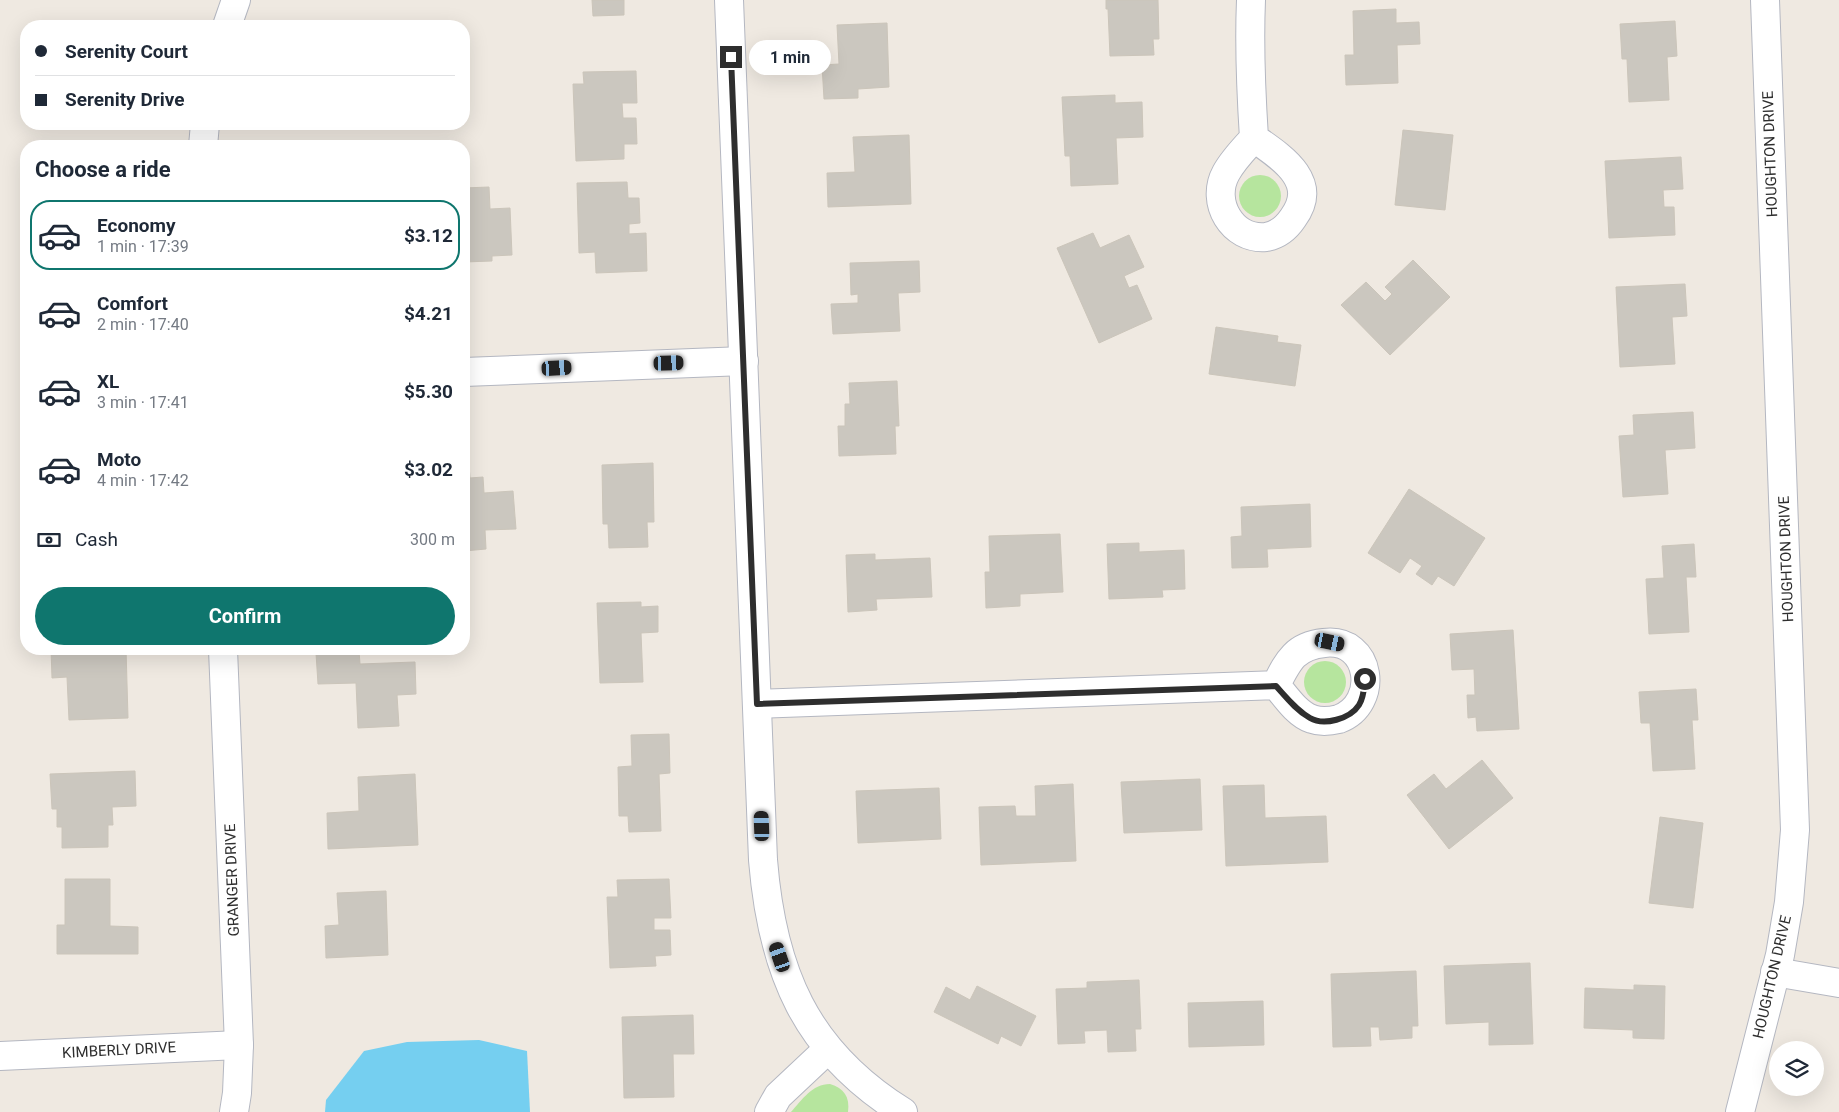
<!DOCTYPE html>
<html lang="en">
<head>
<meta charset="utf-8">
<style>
  body { margin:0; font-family:Roboto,sans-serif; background:#f6f6f7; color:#1f2937; height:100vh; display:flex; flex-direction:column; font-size:19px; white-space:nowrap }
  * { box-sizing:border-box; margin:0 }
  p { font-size:16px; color:#747a83 }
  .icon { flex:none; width:28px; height:28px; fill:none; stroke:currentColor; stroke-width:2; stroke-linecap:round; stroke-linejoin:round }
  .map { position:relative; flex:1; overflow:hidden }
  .drawer { position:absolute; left:20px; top:140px; width:450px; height:515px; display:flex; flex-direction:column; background:#fff; border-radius:20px; box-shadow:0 5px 20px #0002 }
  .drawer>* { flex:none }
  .top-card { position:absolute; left:20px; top:20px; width:450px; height:110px; border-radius:20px; box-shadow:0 5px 20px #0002; display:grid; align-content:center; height:110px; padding:0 15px; background:#fff }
  .fabs { position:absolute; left:1769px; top:1041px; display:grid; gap:10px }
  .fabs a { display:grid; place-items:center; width:55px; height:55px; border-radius:50%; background:#fff; box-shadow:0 5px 20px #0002; font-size:25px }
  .end { position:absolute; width:22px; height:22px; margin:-11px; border:6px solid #2e2e2e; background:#fff; box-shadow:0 0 0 2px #fff }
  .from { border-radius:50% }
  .bubble { position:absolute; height:35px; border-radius:18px; background:#fff; box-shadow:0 5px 20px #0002; font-size:16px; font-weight:700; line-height:35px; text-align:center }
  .car { position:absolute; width:15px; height:30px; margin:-15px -8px; border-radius:6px; box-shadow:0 0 4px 1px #0007; background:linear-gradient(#222 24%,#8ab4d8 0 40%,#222 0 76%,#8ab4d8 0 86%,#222 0) }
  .top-card b { display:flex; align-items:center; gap:18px; height:48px; font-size:19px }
  .top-card b+b { border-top:1px solid #e0e1e3 }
  .top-card i { width:12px; height:12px; background:#1f2937 }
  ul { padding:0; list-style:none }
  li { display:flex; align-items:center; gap:15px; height:70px; margin:0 10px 8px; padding:0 5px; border:2px solid transparent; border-radius:20px }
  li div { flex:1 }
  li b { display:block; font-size:19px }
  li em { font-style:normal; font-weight:700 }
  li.selected { border-color:#0f766e }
  li>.icon { width:45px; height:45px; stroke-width:1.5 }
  h2 { padding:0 15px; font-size:22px; line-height:60px }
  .pay { display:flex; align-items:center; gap:12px; height:55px; padding:0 15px; font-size:19px }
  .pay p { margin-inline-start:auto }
  .action { display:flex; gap:10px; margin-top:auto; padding:10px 15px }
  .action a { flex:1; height:58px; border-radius:30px; background:#0f766e; color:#fff; font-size:20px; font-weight:700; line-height:58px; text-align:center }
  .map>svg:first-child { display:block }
  .green { fill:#b6e59e }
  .water { fill:#75cff0 }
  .building { fill:#cbc7bf; stroke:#cbc5ba }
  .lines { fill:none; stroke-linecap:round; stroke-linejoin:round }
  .minor-casing { stroke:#b4b7c1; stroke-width:30 }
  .minor { stroke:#fff; stroke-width:28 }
  .route { stroke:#2e2e2e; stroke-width:6 }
  .labels { text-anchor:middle; stroke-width:4; stroke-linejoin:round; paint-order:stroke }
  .street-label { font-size:15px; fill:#2e2e2e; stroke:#fff }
</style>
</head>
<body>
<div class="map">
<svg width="1839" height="1112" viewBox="0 0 1839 1112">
  <rect width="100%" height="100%" fill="#efe9e1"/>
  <g class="green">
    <circle cx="1260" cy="196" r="21"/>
    <circle cx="1325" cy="682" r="21"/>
    <path d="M830 1084C844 1088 850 1097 848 1112H791C802 1100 812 1084 830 1084Z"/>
  </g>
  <polygon class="water" points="479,1040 527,1051 530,1112 325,1112 326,1100 364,1051 407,1042"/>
  <g class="building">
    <polygon points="592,0 624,0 624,15 593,16"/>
    <polygon points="1106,0 1158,0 1159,39 1153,39 1154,55 1110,56 1108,9 1106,9"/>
    <polygon points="1396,9 1396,23 1419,22 1420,44 1397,45 1398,83 1346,85 1345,55 1354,55 1353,11"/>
    <polygon points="1675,21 1677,56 1667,57 1669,100 1629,102 1627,59 1622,59 1620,24"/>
    <polygon points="887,23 889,87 858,89 858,98 824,99 822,65 839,64 837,25"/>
    <polygon points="636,71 637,103 622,103 623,118 636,118 637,144 624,144 624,159 576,161 573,84 584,84 583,72"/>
    <polygon points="1115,95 1115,103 1142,102 1143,137 1116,138 1118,184 1071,186 1070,156 1065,156 1062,97"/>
    <polygon points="1403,130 1453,135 1445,210 1395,205"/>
    <polygon points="909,135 911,204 828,207 827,173 855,172 853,137"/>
    <polygon points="1681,157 1683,189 1663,190 1664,207 1674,207 1675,235 1609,238 1605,161"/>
    <polygon points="627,182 628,198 639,198 640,223 629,224 629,234 646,233 647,271 596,273 595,252 579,253 577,183"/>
    <polygon points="489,187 490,209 510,208 512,255 492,256 492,261 464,262 464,188"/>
    <polygon points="1093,233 1100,248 1129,235 1144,267 1124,276 1129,288 1137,285 1152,319 1099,343 1057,248"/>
    <polygon points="1413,260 1450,297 1390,355 1341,305 1366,282 1385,301 1392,294 1385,287"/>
    <polygon points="919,261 920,292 898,293 900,331 833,334 831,304 858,303 858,294 851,295 850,263"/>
    <polygon points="1685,284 1687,316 1672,317 1675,364 1620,367 1616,287"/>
    <polygon points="1216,327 1278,336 1277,342 1301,345 1295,386 1209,374"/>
    <polygon points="897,381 899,426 895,426 896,454 839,456 838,426 845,426 845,404 850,404 849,383"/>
    <polygon points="1693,412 1695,448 1665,450 1668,494 1623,497 1619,436 1634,435 1633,415"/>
    <polygon points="653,463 654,522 647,522 648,547 609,548 608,524 603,524 602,465"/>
    <polygon points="464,465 469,465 470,478 483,477 484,493 513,491 516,529 485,530 486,549 464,551"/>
    <polygon points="1409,489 1485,538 1454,586 1438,576 1432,585 1416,574 1422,566 1410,558 1400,573 1368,553"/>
    <polygon points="1310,504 1311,547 1267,549 1268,567 1232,568 1231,537 1242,536 1241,507"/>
    <polygon points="1060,534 1063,592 1020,594 1020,606 986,608 985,572 990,572 989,536"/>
    <polygon points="1139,543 1139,552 1184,550 1185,589 1162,590 1163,597 1109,599 1107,544"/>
    <polygon points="1694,544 1696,577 1686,577 1689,632 1649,634 1646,579 1664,578 1662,546"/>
    <polygon points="875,554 875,560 930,558 932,597 876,599 877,610 848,612 846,555"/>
    <polygon points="641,602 641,607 658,606 658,632 641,633 643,682 600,683 597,603"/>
    <polygon points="1513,630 1519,729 1477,731 1476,717 1468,718 1467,695 1475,695 1474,669 1452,670 1450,634"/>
    <polygon points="51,649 126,649 128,718 69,720 67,677 52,678"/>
    <polygon points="359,651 360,664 415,662 416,694 397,695 399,726 358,728 356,683 318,684 316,653"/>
    <polygon points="1696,689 1698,720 1692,720 1695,769 1653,771 1650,723 1641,723 1639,692"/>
    <polygon points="669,734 670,773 659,774 661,831 629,832 628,816 619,816 618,767 632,766 631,735"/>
    <polygon points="1482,760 1513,798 1449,849 1407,795 1434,774 1446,789"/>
    <polygon points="135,771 136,806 112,807 113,825 108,825 108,847 62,848 62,827 57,827 57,809 52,809 50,774"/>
    <polygon points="415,774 418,845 328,849 327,813 359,811 358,777"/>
    <polygon points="1200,779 1202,830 1124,833 1121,782"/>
    <polygon points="1073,784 1076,861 981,865 979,807 1015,806 1016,816 1036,816 1035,786"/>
    <polygon points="1264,785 1265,818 1326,816 1328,862 1226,866 1223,786"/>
    <polygon points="939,788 941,839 858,843 856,791"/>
    <polygon points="1660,817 1703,823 1693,908 1649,903"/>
    <polygon points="65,879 110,879 110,926 138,927 138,954 57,954 57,925 65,925"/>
    <polygon points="669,879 671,918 654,918 654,930 670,930 671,955 655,956 656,966 610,968 607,897 618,897 617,880"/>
    <polygon points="386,891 388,955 326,958 325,926 339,925 337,893"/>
    <polygon points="1530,963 1533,1044 1489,1045 1489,1022 1446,1024 1444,966"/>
    <polygon points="1416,971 1418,1026 1412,1026 1412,1038 1380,1040 1379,1027 1370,1027 1371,1046 1333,1047 1331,974"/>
    <polygon points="1139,980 1141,1029 1135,1029 1136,1051 1108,1052 1107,1030 1084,1031 1085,1043 1058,1044 1056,989 1087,988 1087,982"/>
    <polygon points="1634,985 1665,986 1664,1039 1633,1038 1633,1030 1584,1028 1585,988 1634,990"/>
    <polygon points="977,986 1036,1016 1021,1046 1001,1036 998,1044 934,1012 946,987 970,1000"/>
    <polygon points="1263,1001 1264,1045 1189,1047 1188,1003"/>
    <polygon points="693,1015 694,1054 673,1054 674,1097 624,1098 622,1017"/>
  </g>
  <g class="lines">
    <defs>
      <g id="minor">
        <path d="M729 0 763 860C772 971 805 1051 903 1112"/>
        <path d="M1251 0C1249 46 1251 92 1254 138 1244 149 1233 160 1226 173 1210 202 1232 240 1266 237 1278 235 1287 227 1293 218 1320 181 1281 157 1254 138"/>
        <polyline points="227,26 236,0"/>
        <polyline points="203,146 205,124"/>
        <polyline points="464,372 744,361"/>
        <polyline points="223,649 239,1045 237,1093 234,1112"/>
        <path d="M757 704 1276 685C1286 697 1297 714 1312 719 1320 722 1331 721 1339 719 1380 704 1372 637 1324 643 1295 646 1288 661 1276 685"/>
        <polyline points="1775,972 1839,983"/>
        <polyline points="0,1056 239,1045"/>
        <polyline points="769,1112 778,1096 828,1049"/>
        <polyline points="1740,1112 1780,955 1789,902 1795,830 1765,0"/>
      </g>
    </defs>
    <use href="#minor" class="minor-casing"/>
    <use href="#minor" class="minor"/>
  </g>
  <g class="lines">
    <path class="route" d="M731 57 757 704 1276 686C1286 697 1296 710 1310 718 1324 726 1350 719 1359 705 1364 697 1364 688 1365 679"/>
  </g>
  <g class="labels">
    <g class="street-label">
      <text transform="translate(1770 154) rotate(-92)" y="5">HOUGHTON DRIVE</text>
      <text transform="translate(1786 559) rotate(-92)" y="5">HOUGHTON DRIVE</text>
      <text transform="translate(232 880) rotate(-92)" y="5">GRANGER DRIVE</text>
      <text transform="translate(1772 977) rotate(-77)" y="5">HOUGHTON DRIVE</text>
      <text transform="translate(119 1050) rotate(-3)" y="5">KIMBERLY DRIVE</text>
    </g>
  </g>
</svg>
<div class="fabs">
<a><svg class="icon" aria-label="layers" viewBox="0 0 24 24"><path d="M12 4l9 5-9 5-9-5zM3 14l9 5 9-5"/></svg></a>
</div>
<i class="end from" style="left:1365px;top:679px"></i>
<i class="end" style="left:731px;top:57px"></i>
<div class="bubble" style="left:749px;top:40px;width:82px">1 min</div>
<i class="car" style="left:669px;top:363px;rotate:88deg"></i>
<i class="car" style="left:557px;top:368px;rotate:87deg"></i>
<i class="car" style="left:1330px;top:642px;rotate:102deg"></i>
<i class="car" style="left:762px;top:826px;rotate:358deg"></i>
<i class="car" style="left:780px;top:957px;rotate:341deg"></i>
<div class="top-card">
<b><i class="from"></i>Serenity Court</b>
<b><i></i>Serenity Drive</b>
</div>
<section class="drawer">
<h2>Choose a ride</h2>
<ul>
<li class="selected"><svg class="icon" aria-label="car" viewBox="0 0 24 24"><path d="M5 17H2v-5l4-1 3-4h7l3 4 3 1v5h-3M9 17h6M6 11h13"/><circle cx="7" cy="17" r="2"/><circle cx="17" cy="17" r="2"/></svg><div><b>Economy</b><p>1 min · 17:39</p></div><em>$3.12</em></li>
<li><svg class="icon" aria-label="car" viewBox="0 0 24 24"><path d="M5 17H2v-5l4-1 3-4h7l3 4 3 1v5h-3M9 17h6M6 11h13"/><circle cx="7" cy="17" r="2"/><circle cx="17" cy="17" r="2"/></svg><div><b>Comfort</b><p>2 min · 17:40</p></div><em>$4.21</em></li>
<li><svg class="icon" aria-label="car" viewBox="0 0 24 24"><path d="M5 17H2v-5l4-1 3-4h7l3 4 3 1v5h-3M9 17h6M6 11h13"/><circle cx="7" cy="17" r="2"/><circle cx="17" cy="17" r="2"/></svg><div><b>XL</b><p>3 min · 17:41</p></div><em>$5.30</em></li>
<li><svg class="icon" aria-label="car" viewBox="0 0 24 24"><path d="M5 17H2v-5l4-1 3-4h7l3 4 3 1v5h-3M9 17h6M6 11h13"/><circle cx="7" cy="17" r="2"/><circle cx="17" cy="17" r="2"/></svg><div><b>Moto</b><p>4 min · 17:42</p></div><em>$3.02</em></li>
</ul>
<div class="pay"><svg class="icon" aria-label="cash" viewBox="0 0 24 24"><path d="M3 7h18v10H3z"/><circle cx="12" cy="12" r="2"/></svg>Cash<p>300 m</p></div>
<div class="action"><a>Confirm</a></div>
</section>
</div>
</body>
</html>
